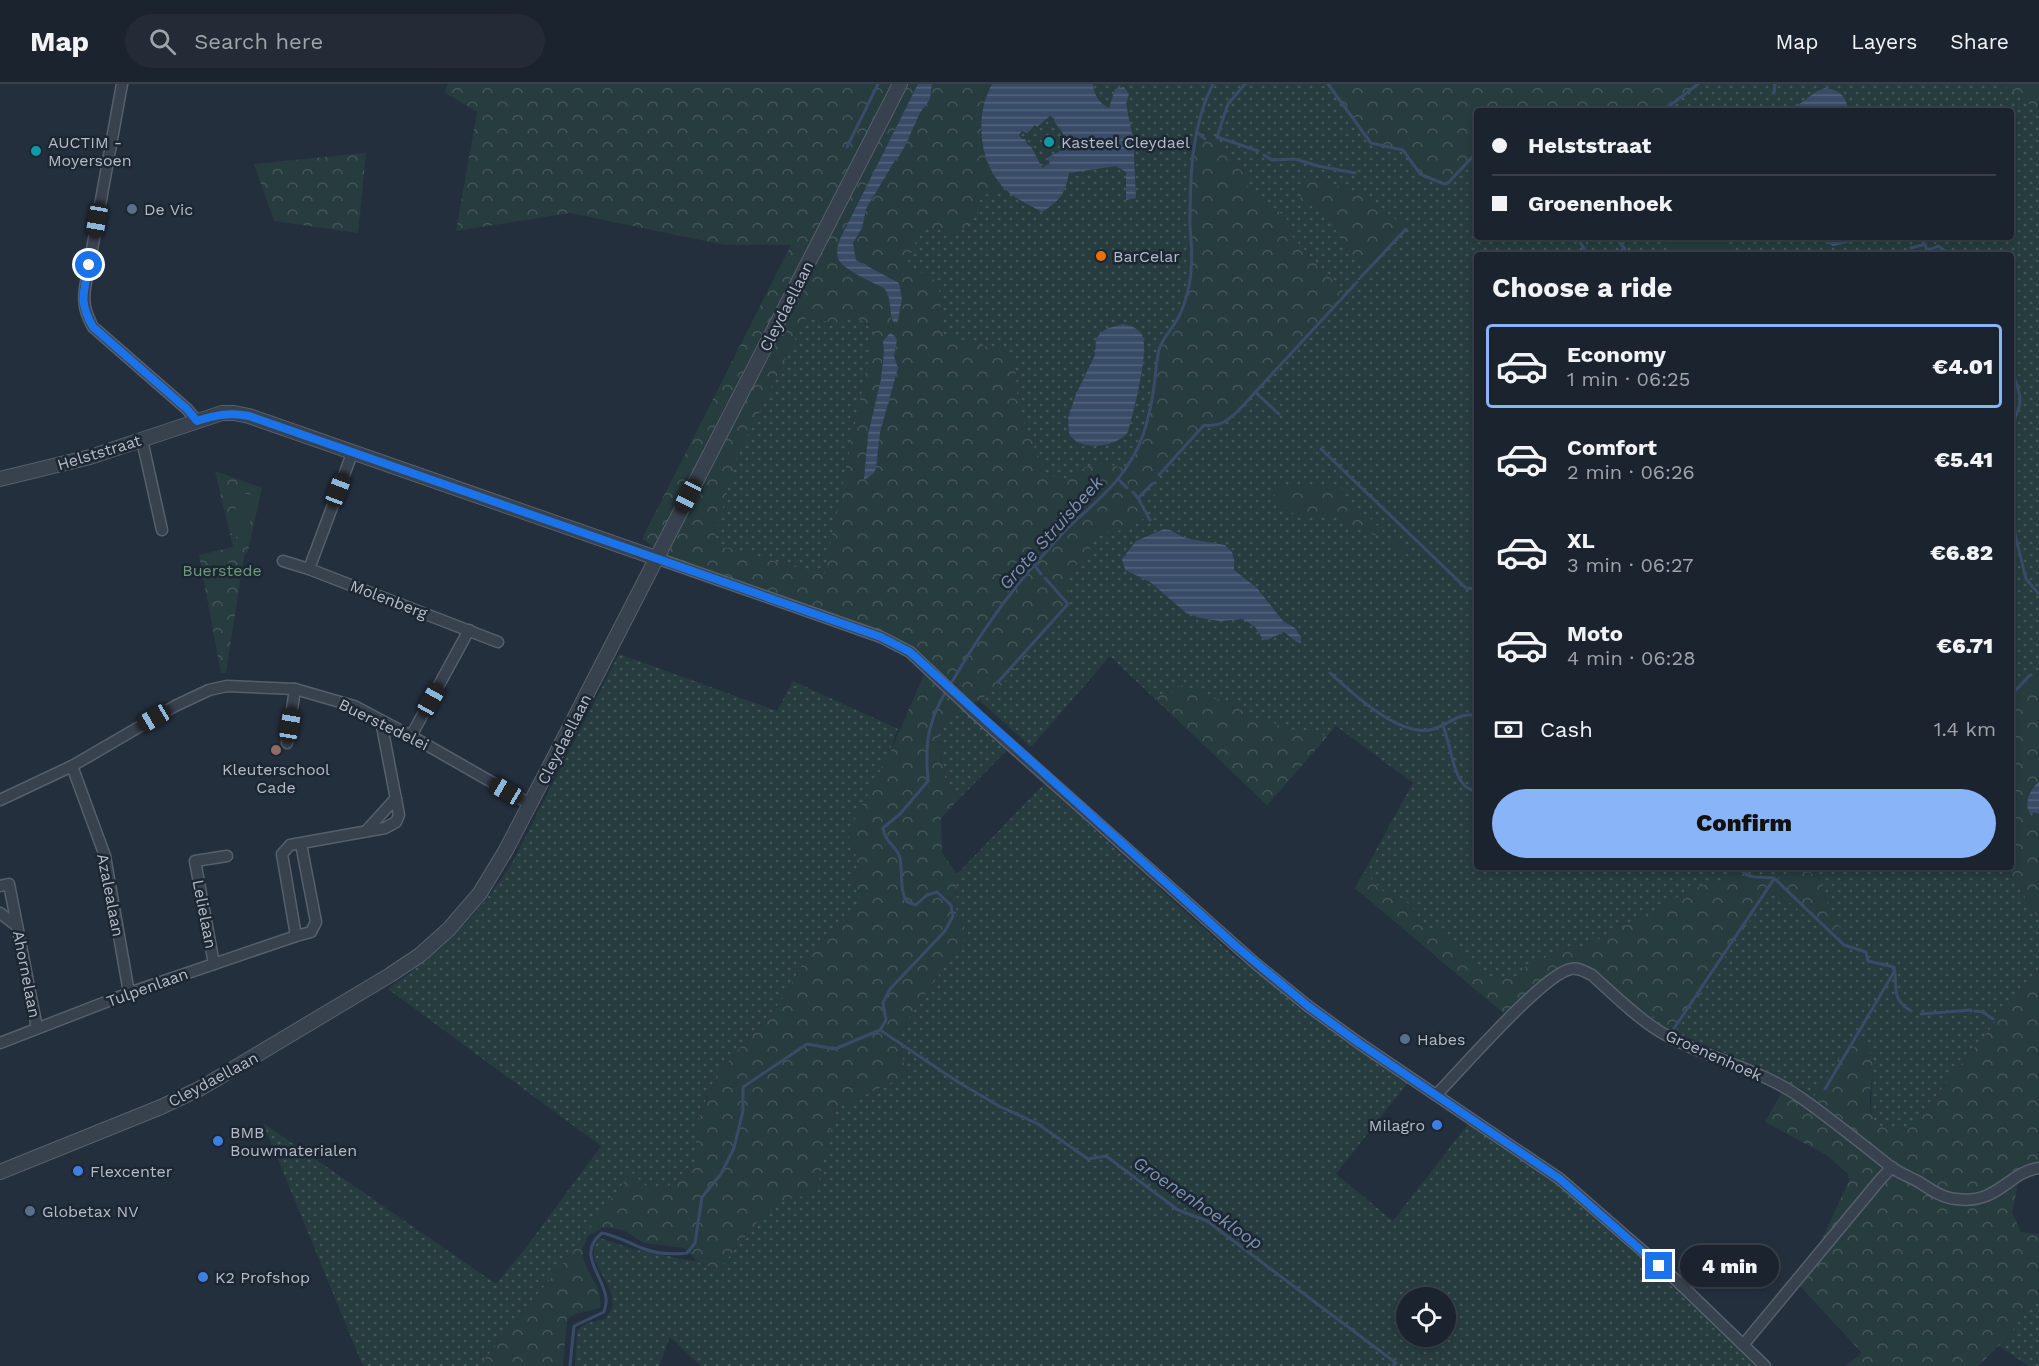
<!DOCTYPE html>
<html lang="en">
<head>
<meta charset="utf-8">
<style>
  body { margin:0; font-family:"Work Sans",sans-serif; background:#242b36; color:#f1f3f6; height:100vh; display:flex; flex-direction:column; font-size:22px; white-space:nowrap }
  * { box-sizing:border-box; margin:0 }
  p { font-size:20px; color:#a0a4aa }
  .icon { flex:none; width:33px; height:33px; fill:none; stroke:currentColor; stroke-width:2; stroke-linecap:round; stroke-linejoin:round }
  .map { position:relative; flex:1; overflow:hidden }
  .details { position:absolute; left:1474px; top:168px; width:540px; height:618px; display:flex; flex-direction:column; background:#1b232e; border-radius:6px; box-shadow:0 3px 9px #0003,0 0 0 2px #39404a }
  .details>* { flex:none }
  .hud { position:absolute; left:1474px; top:24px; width:540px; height:132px; border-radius:6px; box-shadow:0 3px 9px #0003,0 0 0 2px #39404a; display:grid; align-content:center; height:132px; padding:0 18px; background:#1b232e }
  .fabs { position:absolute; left:1396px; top:1203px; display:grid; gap:12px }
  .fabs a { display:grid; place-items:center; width:60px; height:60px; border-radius:50%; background:#1b232e; box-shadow:0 3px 9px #0003,0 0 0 2px #39404a; font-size:30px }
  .end { position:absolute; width:27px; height:27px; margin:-14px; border:8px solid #1a73e8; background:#fff; box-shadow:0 0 0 3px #fff }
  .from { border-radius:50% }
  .bubble { position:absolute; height:42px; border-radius:21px; background:#1b232e; box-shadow:0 3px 9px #0003,0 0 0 2px #39404a; font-size:20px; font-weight:800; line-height:42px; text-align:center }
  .car { position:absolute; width:18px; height:36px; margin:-18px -9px; border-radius:8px; box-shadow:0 0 4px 2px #0007; background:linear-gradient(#222 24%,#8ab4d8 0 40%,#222 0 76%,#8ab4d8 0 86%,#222 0) }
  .hud b { display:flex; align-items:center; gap:21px; height:57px; font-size:22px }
  .hud b+b { border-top:2px solid #39404a }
  .hud i { width:15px; height:15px; background:#f1f3f6 }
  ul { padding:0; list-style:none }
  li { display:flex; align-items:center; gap:18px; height:84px; margin:0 12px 9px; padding:0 6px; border:3px solid transparent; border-radius:6px }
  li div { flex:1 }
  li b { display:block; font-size:22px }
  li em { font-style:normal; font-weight:800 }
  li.active { border-color:#8ab4f8 }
  li>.icon { width:54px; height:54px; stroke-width:1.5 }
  h2 { padding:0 18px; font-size:27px; line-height:72px }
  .pay { display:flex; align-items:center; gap:15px; height:66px; padding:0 18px; font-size:22px }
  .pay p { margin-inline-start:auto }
  .button { display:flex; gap:12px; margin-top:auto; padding:12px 18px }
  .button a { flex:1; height:69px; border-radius:36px; background:#8ab4f8; color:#111; font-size:24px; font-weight:800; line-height:69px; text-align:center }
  header { display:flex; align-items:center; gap:36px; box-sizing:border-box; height:84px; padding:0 30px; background:#1b232e; border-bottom:2px solid #39404a }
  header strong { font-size:28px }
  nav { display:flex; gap:33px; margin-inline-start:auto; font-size:21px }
  .search { width:420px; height:54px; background:#242b36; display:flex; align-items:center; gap:15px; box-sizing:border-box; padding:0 21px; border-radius:33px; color:#a0a4aa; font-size:22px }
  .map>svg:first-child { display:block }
  .grass { fill:url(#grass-dots); fill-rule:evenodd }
  .forest { fill:url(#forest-crowns); fill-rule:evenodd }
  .garden { fill:#263c3f }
  .water { fill:url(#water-rules); fill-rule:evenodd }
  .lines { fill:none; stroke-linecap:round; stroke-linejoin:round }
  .stream { stroke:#394c67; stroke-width:3 }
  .minor-casing { stroke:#565f6c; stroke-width:13 }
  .tertiary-casing { stroke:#565f6c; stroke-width:16 }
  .minor { stroke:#38414e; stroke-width:10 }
  .tertiary { stroke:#38414e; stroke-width:14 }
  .route { stroke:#1a73e8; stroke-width:8 }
  .culture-dot { fill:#0f9aa8; stroke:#1d2633; stroke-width:2 }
  .service-dot { fill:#5c6f8a; stroke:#1d2633; stroke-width:2 }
  .food-dot { fill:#e8710a; stroke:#1d2633; stroke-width:2 }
  .education-dot { fill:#8d6e63; stroke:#1d2633; stroke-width:2 }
  .shop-dot { fill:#3f7fe0; stroke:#1d2633; stroke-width:2 }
  .labels { text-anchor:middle; stroke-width:5; stroke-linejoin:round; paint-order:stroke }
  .poi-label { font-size:16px; fill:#b4bcc9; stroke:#1d2633; text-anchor:start }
  .street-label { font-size:16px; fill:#b4bcc9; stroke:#1d2633 }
  .park-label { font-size:16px; fill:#6b9a76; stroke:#1d2633 }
  .water-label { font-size:18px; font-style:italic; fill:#7c92b1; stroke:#1d2633 }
</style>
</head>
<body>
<header>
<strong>Map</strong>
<div class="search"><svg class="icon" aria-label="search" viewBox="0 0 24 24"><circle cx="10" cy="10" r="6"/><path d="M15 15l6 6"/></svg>Search here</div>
<nav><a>Map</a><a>Layers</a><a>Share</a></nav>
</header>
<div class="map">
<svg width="2039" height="1282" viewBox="0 0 2039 1282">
  <defs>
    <pattern id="grass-dots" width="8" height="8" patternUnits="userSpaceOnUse" patternTransform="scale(1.5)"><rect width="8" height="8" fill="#263c3f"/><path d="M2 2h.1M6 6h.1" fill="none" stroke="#435659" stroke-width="1.8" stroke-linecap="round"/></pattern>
    <pattern id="forest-crowns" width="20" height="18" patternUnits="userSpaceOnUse" patternTransform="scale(1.5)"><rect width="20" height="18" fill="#263c3f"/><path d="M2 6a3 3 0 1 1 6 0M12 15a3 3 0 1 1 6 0" fill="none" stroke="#435659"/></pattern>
    <pattern id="water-rules" width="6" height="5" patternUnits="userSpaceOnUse" patternTransform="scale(1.5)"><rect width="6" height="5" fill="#394c67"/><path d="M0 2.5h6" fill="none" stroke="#53647b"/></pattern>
  </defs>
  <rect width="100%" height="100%" fill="#242f3e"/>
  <g class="grass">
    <path d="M911 0H2039V589L2012 618V171H1478V783H2006L2039 835V884L1910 1044C1858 1056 1874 1016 1872 986 1871 975 1859 962 1854 953L1814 1015 1803 1006 1764 985 1667 945 1591 887 1574 880 1553 887 1507 932 1355 804 1413 699 1336 642 1267 721 1110 572 1031 663 967 605 900 549 681 476ZM1478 27H2012V153H1478Z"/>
    <path d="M619 570 777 627 793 597 898 645 854 762 858 782 852 796 860 809V817L856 825 838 838 799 885 786 911 721 986 708 1010 697 1040 696 1077 667 1104H648L631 1089 575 1165 479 1282H363L263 1039 496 1200 528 1161 601 1062 388 905C441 867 478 833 513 777Z"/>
    <polygon points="960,621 1008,665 961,713 946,699 938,650"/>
    <path d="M1044 700 1234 872 1409 997 1336 1090 1393 1137 1469 1039 1569 1107 1758 1282H701L670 1253 659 1282H575L577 1246 587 1239 605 1235C607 1232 612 1226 612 1222 617 1198 579 1175 600 1154L633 1165 698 1178 718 1186 773 1119 816 1108 836 1024 908 990 895 954 968 849 956 831 957 790ZM1407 1214H1446V1252H1407Z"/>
    <polygon points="2039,1209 2039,1282 2029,1282 1999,1262 2007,1254"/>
  </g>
  <g class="forest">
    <path d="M448 0H918L840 155 837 164 841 180 884 204C891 212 893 225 891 235L898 236 901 208 855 176 853 159 862 144 866 125 914 46 917 34 931 12 932 0H992L987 10 988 79 1002 102 980 114 978 130 958 150 922 142 907 180 938 198 944 251 1014 270 1019 327 1046 390 1068 397C1087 377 1100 377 1126 385L1143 351 1154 305 1159 265 1165 251 1175 239 1183 219 1191 187 1190 107 1196 49C1207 54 1219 59 1227 69 1234 78 1236 85 1247 91 1244 126 1291 116 1292 152L1345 210 1238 327C1228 336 1219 344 1204 342L1138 414 1150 436 1140 435 1122 446 1097 449 1090 458V468C1082 476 1068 486 1068 499 1068 508 1070 515 1069 524L1000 603 974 619 948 593 946 595C926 577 907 560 882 548L679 480 642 455 791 161H725L570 129 456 147 477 28 444 8ZM841 232 853 233 875 243 824 491 713 460 736 375 805 235 840 239ZM883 264 898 284 880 348 877 367 878 374 876 380 864 389 872 328 879 311Z"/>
    <polygon points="1328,0 1696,0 1659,27 1478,27 1477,67 1444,100 1420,90 1403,66 1371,59"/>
    <polygon points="1993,0 2030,0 2039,6 2039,27 2003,1"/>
    <polygon points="366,69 358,149 274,137 254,80"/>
    <path d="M1306 90 1367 113 1404 142 1364 186C1347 164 1327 126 1300 116Z"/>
    <polygon points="1664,153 1723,153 1738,171 1676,171"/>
    <polygon points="1925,160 1927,166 1938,162 1951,171 1905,171 1911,164"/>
    <polygon points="215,387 262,404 248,467 244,472 226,589 221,589 199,471 233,463"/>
    <path d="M1290 400 1303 404C1316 398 1313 403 1324 403 1334 404 1333 398 1344 406L1346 416 1349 420 1363 432 1371 435 1387 452H1379L1371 450 1365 445 1347 441 1335 432 1298 433 1280 419 1271 406 1279 401Z"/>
    <polygon points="1396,454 1411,469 1409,471 1390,461 1391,456"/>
    <path d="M925 588 960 621 938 650 946 699 961 713 941 734 942 769 957 790 956 831 968 849 895 954 908 991 836 1024 816 1109 773 1119 718 1186 698 1178 684 1164 644 1159 623 1146 604 1143 588 1152C587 1156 583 1161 583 1165 581 1187 604 1200 600 1224L576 1230 567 1235 563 1282H479L575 1165 631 1088 648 1104H667L695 1077 697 1040 708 1010 721 986 786 911 799 885 816 863 838 838 856 825 860 817V809L852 796 858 782 854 762 849 758 848 748 892 664Z"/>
    <polygon points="2039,589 2039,835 2006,783 2012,783 2012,618"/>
    <path d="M1184 601 1212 614 1238 620 1252 636C1263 629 1273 640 1284 644 1299 649 1309 642 1327 653L1267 721 1149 607 1164 611 1172 609 1177 603Z"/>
    <path d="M1734 783 1755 793 1777 796 1796 783H1805L1823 802 1831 832 1841 845 1838 856 1835 858 1772 803 1675 949 1591 887 1574 880 1553 887 1507 932 1355 804 1365 788 1383 807 1390 809 1395 814 1408 819 1414 825 1418 835 1429 844 1438 845 1460 865 1466 877 1492 893H1516L1528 880 1543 875 1552 869 1571 864H1586L1603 852 1610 853 1626 841H1635L1646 831 1652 832C1665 820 1682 810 1698 803 1710 798 1724 800 1734 789Z"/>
    <path d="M2039 884V1078L2021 1084 2012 1129 2021 1148 2039 1150V1209L2007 1254 1978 1282H1845L1862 1269 1800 1202 1849 1097 1848 1090 1825 1070 1765 1038 1784 1004 1809 1020 1854 952C1859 957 1867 963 1870 969 1879 991 1859 1025 1879 1041 1889 1048 1898 1047 1910 1044Z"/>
  </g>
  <polygon class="garden" points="238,409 254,411 248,454 232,452"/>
  <g class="water">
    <path d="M918 0H932C931 5 931 10 930 14 927 21 922 25 919 31 912 45 905 67 894 78L866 125 862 144 853 159 856 176 899 199 902 215 898 236 894 239C888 229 893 215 884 204 874 199 841 185 838 174 836 168 838 161 840 155Z"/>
    <path d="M992 0H1093C1094 11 1099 19 1109 24L1115 5 1124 3 1129 10 1126 20 1133 54 1136 114 1126 116V88L1116 82 1069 89C1065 110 1060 117 1042 128 1029 121 1013 114 1002 102 978 75 975 31 992 0ZM1050 32 1054 33V37L1071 61 1047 74 1050 79 1042 84 1031 62 1028 61 1025 55H1022L1019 51 1022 47 1027 49 1035 41 1037 43Z"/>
    <path d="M1825 4C1841 6 1845 12 1849 27H1790L1817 7Z"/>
    <polygon points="1818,153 1887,153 1877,156 1862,156 1833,162"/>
    <path d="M1123 240C1131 242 1137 243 1142 251 1150 265 1133 331 1128 348 1117 364 1078 368 1069 349L1068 334 1076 310 1095 271 1096 254 1106 245Z"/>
    <polygon points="890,249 895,252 897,256 894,272 898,284 880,348 876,385 873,390 864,396 868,351 881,295 884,268 883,257"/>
    <polygon points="1164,445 1170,446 1185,454 1225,461 1232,468 1234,475 1234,486 1257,504 1283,537 1295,544 1301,553 1301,559 1297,558 1284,548 1267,556 1263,555 1255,543 1243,535 1220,537 1200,534 1186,529 1150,498 1125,486 1122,475 1136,457"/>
    <path d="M2039 697V730L2033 728 2032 732C2022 721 2030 706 2039 697Z"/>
  </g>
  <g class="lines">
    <g class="stream">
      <polyline points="1245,0 1228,20 1217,53 1258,67"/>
      <polyline points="1328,0 1371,59 1403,66 1420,90 1444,100 1448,99 1478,67"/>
      <polyline points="1774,9 1775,0"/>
      <polyline points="1663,27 1698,0"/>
      <polyline points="1197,48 1205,55"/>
      <polyline points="847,63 878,0"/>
      <polyline points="1264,71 1272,76 1295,75 1318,82 1355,89"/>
      <polyline points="1577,153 1588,171"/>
      <polyline points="1615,153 1625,165 1622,166 1621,171"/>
      <polyline points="1911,164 1925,160 1928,171"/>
      <polyline points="1927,167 1938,162 1951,171"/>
      <polyline points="1361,193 1406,145"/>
      <polyline points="1255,308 1279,330"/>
      <path d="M2012 341C2022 319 2023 316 2014 293"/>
      <polyline points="1321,365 1466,504 1474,505"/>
      <path d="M1159 391 1204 341C1219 344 1228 336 1238 327L1357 198"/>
      <polyline points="1118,395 1127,404"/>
      <polyline points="1133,408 1138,414 1150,436"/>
      <polyline points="1138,414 1153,399"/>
      <polyline points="2012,438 2026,495 2039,510"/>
      <polyline points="1034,481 1041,490"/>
      <path d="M1330 589C1353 610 1397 651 1429 646 1441 644 1449 637 1459 633 1465 630 1471 632 1478 630"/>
      <polyline points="998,598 1068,520 1045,494"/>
      <path d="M950 601C975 558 1003 516 1036 479 1048 466 1060 451 1073 439 1102 413 1130 389 1143 351 1148 336 1152 318 1154 302 1156 290 1156 278 1159 266 1162 255 1169 249 1175 239 1184 226 1190 203 1191 187 1193 173 1191 157 1190 142 1190 94 1191 43 1213 0"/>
      <polyline points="2012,610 2030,591"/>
      <path d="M1443 642C1450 658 1453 691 1465 702 1468 705 1474 706 1478 709"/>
      <path d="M1737 783 1747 791 1755 793 1774 794 1844 861 1866 868 1868 877 1894 883C1898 904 1890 914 1911 927"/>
      <polyline points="1975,927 1983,928 1993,935"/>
      <polyline points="1921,930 1971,926"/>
      <polyline points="880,946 958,998 999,1022 1038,1040 1088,1075 1106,1072 1178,1126 1207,1137 1396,1279 1393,1282"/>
      <polyline points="1673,946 1774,795"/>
      <polyline points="1825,1005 1894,888"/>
      <path d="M570 1282 574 1242 604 1228C605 1223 607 1218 606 1214 603 1190 576 1170 602 1149 616 1152 626 1157 639 1163 653 1169 671 1171 687 1169L695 1159 702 1113 721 1090 734 1064 743 1027V1003L807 960 835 965 880 946 886 936 883 919 890 905 945 847 953 832 951 821 937 808 927 811 916 821 907 818C899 805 903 789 900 774 897 762 885 759 883 744L900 730 928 697C925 658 927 641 946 607"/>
    </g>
    <defs>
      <g id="minor">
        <path d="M122 0 85 204C83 220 85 228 93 243L187 325 197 337"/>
        <polyline points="142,356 162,446"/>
        <polyline points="656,474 881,553 910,568 979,633 1255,879 1308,922 1359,959 1560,1095 1676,1196 1765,1282"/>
        <polyline points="283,477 309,485 353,367"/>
        <polyline points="309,485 498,558"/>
        <polyline points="411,652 469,546"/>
        <polyline points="287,659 295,605"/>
        <polyline points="72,682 105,772 129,909"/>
        <polyline points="0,716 72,682 175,622 209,606 227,602 295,605 354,622 411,652 530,720"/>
        <polyline points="366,747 396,714"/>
        <polyline points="301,760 316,838 311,848 296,852 282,770 290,761 385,744 396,738 399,731 381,637"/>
        <polyline points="0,802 9,800 37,944"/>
        <polyline points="0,829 17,842"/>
        <polyline points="214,880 195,777 227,772"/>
        <polyline points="0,959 129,909 296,852"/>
        <path d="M1436 1011C1460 987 1544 889 1571 885 1579 883 1585 888 1592 891 1613 910 1635 932 1659 947 1703 974 1757 983 1800 1013 1831 1035 1861 1059 1891 1083 1899 1089 1910 1093 1919 1098 1930 1105 1942 1114 1956 1115 1998 1121 2008 1088 2039 1084"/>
        <polyline points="1743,1261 1879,1097 1892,1083"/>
      </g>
      <g id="tertiary">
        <polyline points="0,395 90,373 222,329 234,329 249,332 656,474"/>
        <polyline points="0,1088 161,1023 201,1004 390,891 420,871 449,845 480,809 506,766 555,672 900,0"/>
      </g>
    </defs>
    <use href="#minor" class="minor-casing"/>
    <use href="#tertiary" class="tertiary-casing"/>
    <use href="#minor" class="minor"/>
    <use href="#tertiary" class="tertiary"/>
  </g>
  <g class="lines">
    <path class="route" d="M89 181C84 209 78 217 93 243L187 325 197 337C216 331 230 328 249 332L881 553 910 568 1237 863 1308 922 1359 959 1560 1095 1659 1182"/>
  </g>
  <g class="culture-dot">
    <circle cx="1049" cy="58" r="6"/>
    <circle cx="36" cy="67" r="6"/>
  </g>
  <g class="service-dot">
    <circle cx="132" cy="125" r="6"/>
    <circle cx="1405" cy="955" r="6"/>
    <circle cx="30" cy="1127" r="6"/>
  </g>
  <circle class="food-dot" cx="1101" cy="172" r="6"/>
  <circle class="education-dot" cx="276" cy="666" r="6"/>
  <g class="shop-dot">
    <circle cx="1437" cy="1041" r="6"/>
    <circle cx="218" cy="1057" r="6"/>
    <circle cx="78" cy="1087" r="6"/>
    <circle cx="203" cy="1193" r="6"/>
  </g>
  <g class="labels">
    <g class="poi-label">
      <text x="48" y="64">AUCTIM -<tspan x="48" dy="18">Moyersoen</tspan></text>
      <text x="1061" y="64">Kasteel Cleydael</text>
      <text x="144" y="131">De Vic</text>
      <text x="1113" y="178">BarCelar</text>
      <text x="276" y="691" text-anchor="middle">Kleuterschool<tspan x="276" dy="18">Cade</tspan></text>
      <text x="1417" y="961">Habes</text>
      <text x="1425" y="1047" text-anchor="end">Milagro</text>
      <text x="230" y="1054">BMB<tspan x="230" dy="18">Bouwmaterialen</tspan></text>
      <text x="90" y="1093">Flexcenter</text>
      <text x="42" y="1133">Globetax NV</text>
      <text x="215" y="1199">K2 Profshop</text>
    </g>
    <g class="street-label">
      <text transform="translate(786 222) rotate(-63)" y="6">Cleydaellaan</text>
      <text transform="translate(99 368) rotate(-17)" y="6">Helststraat</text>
      <text transform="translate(389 515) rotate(21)" y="6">Molenberg</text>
      <text transform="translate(384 640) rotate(26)" y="6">Buerstedelei</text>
      <text transform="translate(564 655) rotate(-63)" y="6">Cleydaellaan</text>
      <text transform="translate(111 811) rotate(79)" y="6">Azalealaan</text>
      <text transform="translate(205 830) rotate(79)" y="6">Lelielaan</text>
      <text transform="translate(27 890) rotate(79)" y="6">Ahornelaan</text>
      <text transform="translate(147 903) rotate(-20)" y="6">Tulpenlaan</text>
      <text transform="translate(1714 971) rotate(24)" y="6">Groenenhoek</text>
      <text transform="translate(213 995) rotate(-28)" y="6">Cleydaellaan</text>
    </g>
    <g class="park-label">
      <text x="222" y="492">Buerstede</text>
    </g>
    <g class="water-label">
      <text transform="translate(1051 449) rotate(-48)" y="6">Grote Struisbeek</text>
      <text transform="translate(1198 1119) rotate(34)" y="6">Groenenhoekloop</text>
    </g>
  </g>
</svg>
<div class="fabs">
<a><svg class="icon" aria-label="locate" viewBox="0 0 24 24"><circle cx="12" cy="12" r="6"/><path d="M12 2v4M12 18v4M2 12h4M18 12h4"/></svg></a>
</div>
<i class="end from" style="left:89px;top:181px"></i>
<i class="end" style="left:1659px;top:1182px"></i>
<div class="bubble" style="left:1680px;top:1161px;width:99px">4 min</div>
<i class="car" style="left:97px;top:136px;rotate:190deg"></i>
<i class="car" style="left:338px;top:406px;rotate:21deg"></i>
<i class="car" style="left:688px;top:412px;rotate:207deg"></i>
<i class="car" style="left:431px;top:616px;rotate:29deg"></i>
<i class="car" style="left:154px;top:634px;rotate:240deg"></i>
<i class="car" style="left:290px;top:641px;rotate:9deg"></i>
<i class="car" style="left:506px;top:707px;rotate:300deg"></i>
<div class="hud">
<b><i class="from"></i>Helststraat</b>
<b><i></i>Groenenhoek</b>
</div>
<section class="details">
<h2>Choose a ride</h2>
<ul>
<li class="active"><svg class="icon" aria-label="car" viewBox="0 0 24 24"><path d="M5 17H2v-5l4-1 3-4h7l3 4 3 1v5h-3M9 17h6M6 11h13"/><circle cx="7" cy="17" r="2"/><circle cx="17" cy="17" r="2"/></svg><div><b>Economy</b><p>1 min · 06:25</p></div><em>€4.01</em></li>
<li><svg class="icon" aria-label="car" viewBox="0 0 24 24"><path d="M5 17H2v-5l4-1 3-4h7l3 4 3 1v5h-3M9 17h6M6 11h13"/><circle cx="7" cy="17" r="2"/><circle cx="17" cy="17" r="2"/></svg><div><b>Comfort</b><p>2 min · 06:26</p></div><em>€5.41</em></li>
<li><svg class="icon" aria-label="car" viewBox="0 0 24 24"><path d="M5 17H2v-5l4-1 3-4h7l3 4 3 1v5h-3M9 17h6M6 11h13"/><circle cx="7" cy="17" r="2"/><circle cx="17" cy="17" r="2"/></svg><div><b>XL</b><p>3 min · 06:27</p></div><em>€6.82</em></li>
<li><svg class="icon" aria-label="car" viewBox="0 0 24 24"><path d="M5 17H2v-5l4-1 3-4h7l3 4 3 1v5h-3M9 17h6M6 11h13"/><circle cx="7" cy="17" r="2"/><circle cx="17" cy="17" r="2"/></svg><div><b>Moto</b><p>4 min · 06:28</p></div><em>€6.71</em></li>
</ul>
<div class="pay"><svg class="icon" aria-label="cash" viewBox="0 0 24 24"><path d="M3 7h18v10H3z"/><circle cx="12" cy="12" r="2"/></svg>Cash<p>1.4 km</p></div>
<div class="button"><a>Confirm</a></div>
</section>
</div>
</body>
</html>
